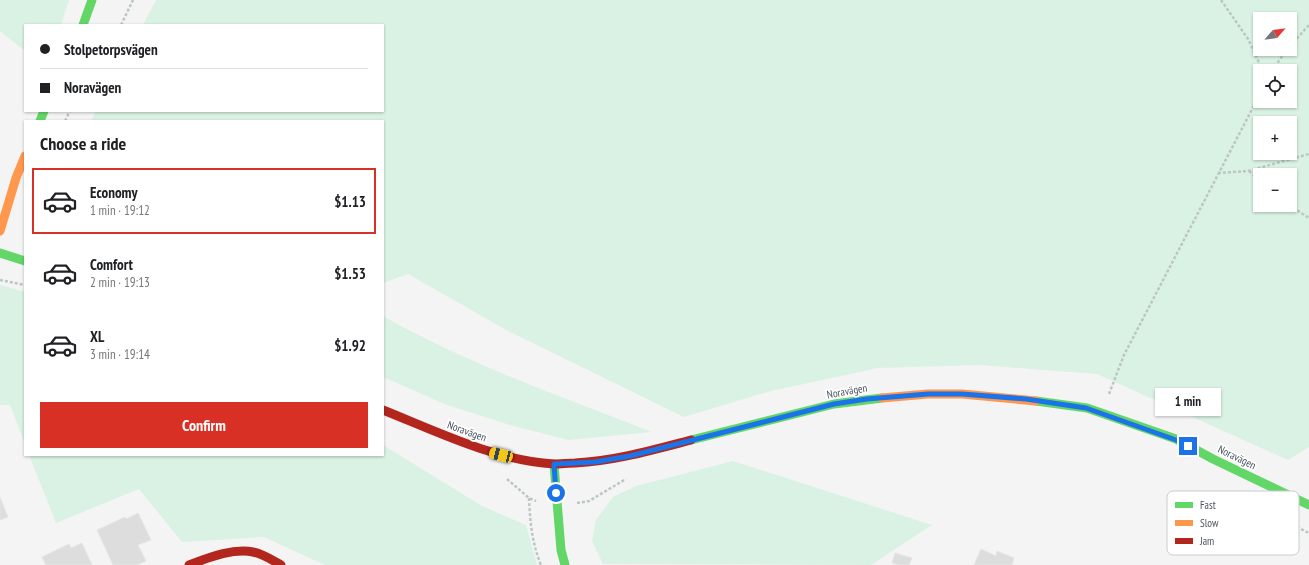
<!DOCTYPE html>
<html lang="en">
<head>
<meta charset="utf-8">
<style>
  body { margin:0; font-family:"PT Sans Narrow",sans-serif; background:#f2f2f2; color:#202124; height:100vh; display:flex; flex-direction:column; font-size:15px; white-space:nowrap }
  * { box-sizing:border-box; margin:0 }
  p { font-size:13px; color:#757577 }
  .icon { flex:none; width:22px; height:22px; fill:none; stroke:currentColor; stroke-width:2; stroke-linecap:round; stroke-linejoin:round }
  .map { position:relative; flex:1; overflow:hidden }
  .drawer { position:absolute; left:24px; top:120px; width:360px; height:336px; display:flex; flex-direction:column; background:#fff; border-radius:0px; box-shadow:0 1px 3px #0004 }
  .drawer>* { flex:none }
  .banner { position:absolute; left:24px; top:24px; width:360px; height:88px; border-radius:0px; box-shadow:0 1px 3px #0004; display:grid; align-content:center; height:88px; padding:0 16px; background:#fff }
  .needle { width:26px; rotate:62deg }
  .tools { position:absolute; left:1253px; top:12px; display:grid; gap:8px }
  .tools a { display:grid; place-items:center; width:44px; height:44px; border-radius:0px; background:#fff; box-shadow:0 1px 3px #0004; font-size:20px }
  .end { position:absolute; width:18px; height:18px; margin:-9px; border:5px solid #1a73e8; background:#fff; box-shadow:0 0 0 2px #fff }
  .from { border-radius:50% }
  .bubble { position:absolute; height:28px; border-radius:0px; background:#fff; box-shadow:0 1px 3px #0004; font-size:13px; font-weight:800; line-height:28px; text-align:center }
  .car { position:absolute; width:12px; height:24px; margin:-12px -6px; border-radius:5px; box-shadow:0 0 3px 1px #0007; background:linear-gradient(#f5c518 24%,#345 0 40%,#f5c518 0 76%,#345 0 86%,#f5c518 0) }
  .banner b { display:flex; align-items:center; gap:14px; height:38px; font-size:15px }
  .banner b+b { border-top:1px solid #e0e0e0 }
  .banner i { width:10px; height:10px; background:#202124 }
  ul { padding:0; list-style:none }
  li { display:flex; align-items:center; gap:12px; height:66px; margin:0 8px 6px; padding:0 8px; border:2px solid transparent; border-radius:0px }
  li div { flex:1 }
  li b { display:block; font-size:15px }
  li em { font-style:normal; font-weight:800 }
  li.on { border-color:#d93025 }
  li>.icon { width:36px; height:36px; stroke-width:1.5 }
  h2 { padding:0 16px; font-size:18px; line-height:48px }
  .primary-button { display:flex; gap:8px; margin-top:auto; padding:8px 16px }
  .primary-button a { flex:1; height:46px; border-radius:0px; background:#d93025; color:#fff; font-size:16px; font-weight:800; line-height:46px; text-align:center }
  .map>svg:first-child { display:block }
  .green { fill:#d9f2e3; fill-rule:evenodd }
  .building { fill:#ddddde; stroke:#e5e6e7 }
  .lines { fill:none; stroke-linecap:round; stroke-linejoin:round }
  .path { stroke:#bcc7c4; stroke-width:2.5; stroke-dasharray:3 2; stroke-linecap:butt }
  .fast { stroke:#63d668; stroke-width:9 }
  .slow { stroke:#ff974d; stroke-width:9 }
  .jam { stroke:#b3261e; stroke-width:9 }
  .route { stroke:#1a73e8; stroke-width:5 }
  .labels { text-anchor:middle; stroke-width:3.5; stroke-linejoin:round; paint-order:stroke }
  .street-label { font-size:11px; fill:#4a5661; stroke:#fff }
  .key { fill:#fff; stroke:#c9ccd0; stroke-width:1 }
  .key-label { font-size:11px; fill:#4a5661 }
</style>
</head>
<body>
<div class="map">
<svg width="1309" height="565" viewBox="0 0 1309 565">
  <rect width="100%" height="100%" fill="#f4f4f4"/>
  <g class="green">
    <polygon points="0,0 69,0 61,25 25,25 25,51 0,31"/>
    <path d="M156 0H1309V447L1288 460 1097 374 980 365 878 368 771 391 684 417 508 331 408 274 383 283V121H91L96 111H383V25H143ZM1260 19H1290V49H1260ZM1260 71H1290V101H1260ZM1260 123H1290V153H1260ZM1260 175H1290V205H1260Z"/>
    <polygon points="0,285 25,292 25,444 10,405 0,405"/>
    <path d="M383 316C468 364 561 397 652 432L568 440 510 425 447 405 383 377Z"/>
    <polygon points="383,445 482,506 526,525 537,565 325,565 264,537 182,542 139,489 56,523 29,455 383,455"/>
    <polygon points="733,461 932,525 871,565 603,564 592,541 596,520 613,497 636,486"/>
  </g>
  <g class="building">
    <polygon points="0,497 8,517 0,520"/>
    <polygon points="138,513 151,540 138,545 146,561 137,565 113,565 97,530 125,517 126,519"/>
    <polygon points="82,543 92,565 46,565 42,557 69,544 71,548"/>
    <polygon points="981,549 996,556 997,551 1014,558 1012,565 974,565"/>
    <polygon points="895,553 912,558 909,565 899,565 892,563"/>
  </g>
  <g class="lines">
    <g class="path">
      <polyline points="1221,0 1248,39 1263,71"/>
      <polyline points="121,25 133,0"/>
      <polyline points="1290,46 1309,25"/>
      <polyline points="1272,71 1287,49"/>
      <polyline points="65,121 70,111"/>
      <polyline points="1249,171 1260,181"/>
      <polyline points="1218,173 1248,171 1309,154"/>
      <polyline points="1289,205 1309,218"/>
      <polyline points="0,280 25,285"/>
      <polyline points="1109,394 1124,355 1260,94"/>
      <polyline points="507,479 529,498 536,501"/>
      <path d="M529 498C530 522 532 543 541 565"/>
      <polyline points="1248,501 1289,523 1309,533"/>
      <polyline points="577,503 589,501 626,479"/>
    </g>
    <g class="fast">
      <polyline points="83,25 92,0"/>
      <polyline points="40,121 44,111"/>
      <polyline points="0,253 25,261"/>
      <polyline points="1036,401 1087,408 1176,439 1213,459 1309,505"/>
      <polyline points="691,440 834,404 882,398"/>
      <polyline points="554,464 561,550 565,565"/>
    </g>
    <g class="slow">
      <polyline points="0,231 16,178 25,156"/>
      <polyline points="882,398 928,394 962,394 1036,401"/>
    </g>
    <g class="jam">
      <path d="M383 410C438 432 494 460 554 464 561 464 568 463 575 463 615 461 653 450 691 440"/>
      <path d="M189 565C208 558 232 548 253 552 263 554 272 560 281 565"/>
    </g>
  </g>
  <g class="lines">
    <polyline class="route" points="556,493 554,464 595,462 630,456 834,404 867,399 928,394 962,394 1026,399 1086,408 1176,440 1188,446"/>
  </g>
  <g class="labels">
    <g class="street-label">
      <text transform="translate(847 391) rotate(-10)" y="4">Noravägen</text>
      <text transform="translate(467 431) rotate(20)" y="4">Noravägen</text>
      <text transform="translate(1237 457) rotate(26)" y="4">Noravägen</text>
    </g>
  </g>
  <rect x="1167" y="491" width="132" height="64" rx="6" class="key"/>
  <rect x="1175" y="502" width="18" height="6" fill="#63d668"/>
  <rect x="1175" y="520" width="18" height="6" fill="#ff974d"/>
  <rect x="1175" y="538" width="18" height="6" fill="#b3261e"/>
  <g class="key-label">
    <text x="1200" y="509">Fast</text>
    <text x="1200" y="527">Slow</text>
    <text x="1200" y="545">Jam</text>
  </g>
</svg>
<div class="tools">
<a><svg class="needle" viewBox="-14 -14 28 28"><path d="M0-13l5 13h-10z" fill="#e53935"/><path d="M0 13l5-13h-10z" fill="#757577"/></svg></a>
<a><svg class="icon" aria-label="locate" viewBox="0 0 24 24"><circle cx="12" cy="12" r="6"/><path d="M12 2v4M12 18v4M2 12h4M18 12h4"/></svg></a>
<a>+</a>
<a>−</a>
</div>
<i class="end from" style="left:556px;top:493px"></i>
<i class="end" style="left:1188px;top:446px"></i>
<div class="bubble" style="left:1155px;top:388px;width:66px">1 min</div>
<i class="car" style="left:501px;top:455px;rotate:284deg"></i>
<div class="banner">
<b><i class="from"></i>Stolpetorpsvägen</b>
<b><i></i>Noravägen</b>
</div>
<section class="drawer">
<h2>Choose a ride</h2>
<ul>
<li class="on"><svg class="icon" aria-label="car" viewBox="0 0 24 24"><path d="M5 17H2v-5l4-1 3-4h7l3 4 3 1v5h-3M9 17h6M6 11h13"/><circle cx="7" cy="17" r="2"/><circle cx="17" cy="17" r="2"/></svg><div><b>Economy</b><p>1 min · 19:12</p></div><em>$1.13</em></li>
<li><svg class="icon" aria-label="car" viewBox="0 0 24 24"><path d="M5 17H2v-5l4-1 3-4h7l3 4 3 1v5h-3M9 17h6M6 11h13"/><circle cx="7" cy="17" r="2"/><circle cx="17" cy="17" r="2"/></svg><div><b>Comfort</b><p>2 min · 19:13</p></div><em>$1.53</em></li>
<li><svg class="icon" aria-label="car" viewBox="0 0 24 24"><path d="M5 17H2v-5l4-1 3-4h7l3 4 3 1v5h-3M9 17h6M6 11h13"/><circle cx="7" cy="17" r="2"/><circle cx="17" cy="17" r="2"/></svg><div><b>XL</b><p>3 min · 19:14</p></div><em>$1.92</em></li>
</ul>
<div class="primary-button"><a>Confirm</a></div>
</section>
</div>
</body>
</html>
